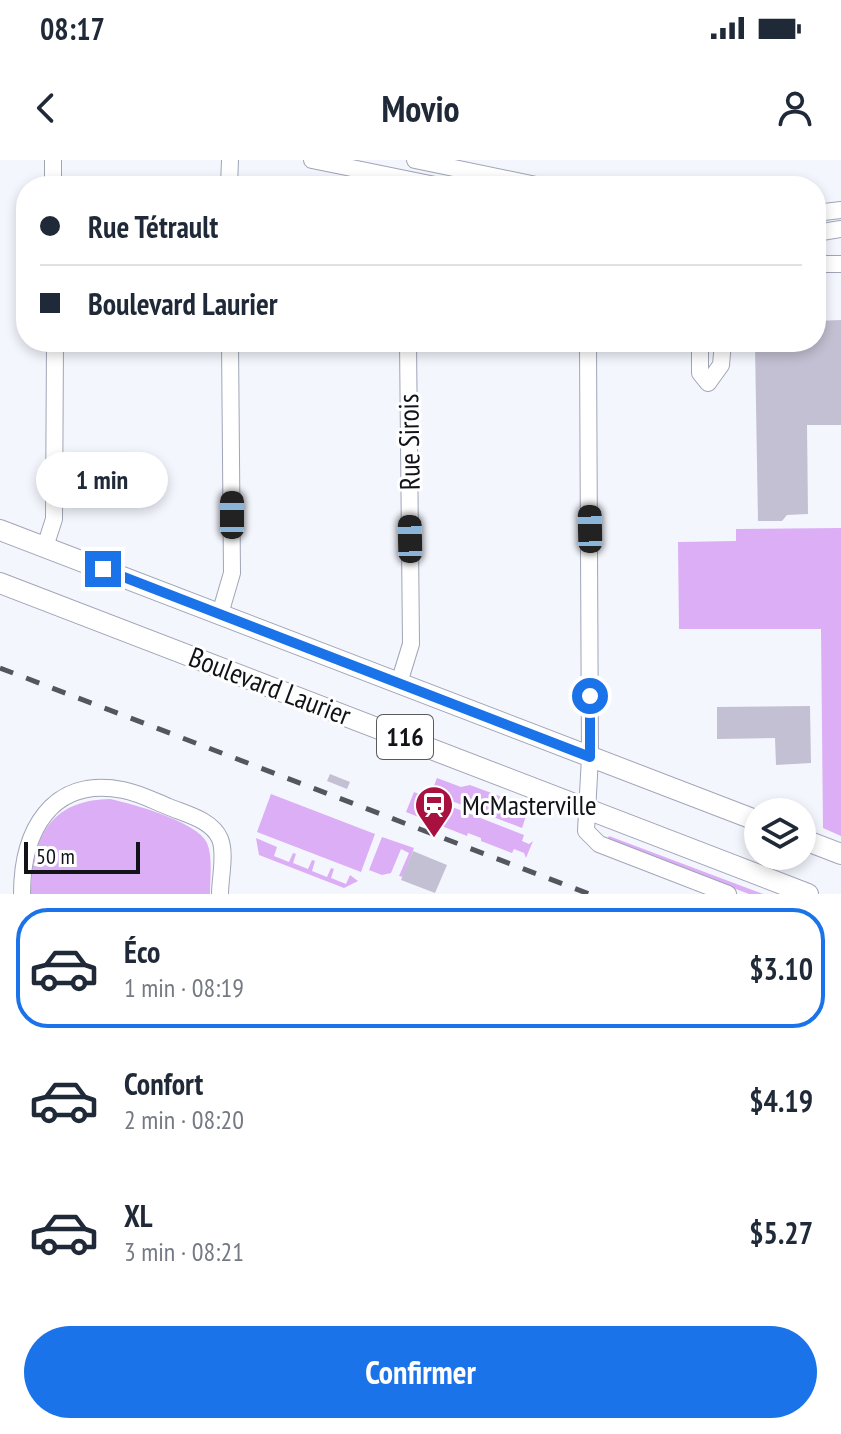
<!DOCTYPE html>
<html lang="fr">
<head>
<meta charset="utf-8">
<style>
  body { margin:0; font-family:"PT Sans Narrow",sans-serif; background:#f2f2f3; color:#1f2937; height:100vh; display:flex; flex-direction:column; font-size:30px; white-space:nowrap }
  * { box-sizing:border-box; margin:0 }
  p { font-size:26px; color:#747a83 }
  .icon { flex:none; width:44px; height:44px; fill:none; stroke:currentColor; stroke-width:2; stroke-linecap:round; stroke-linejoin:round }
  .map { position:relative; height:734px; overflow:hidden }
  .details { display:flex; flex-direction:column; background:#fff; flex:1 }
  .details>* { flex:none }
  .top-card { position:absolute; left:16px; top:16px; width:810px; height:176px; border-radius:32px; box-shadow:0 4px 12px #0003; display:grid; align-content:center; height:176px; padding:0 24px; background:#fff }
  .fabs { position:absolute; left:744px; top:638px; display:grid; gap:16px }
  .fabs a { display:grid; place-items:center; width:72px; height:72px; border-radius:50%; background:#fff; box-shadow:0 4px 12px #0003; font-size:40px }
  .scale { position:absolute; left:24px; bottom:20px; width:116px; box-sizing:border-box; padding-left:8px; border:4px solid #111319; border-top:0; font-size:22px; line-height:28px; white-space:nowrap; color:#111319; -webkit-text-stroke:6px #fff; paint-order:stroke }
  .end { position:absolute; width:36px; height:36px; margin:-18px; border:10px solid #1a73e8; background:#fff; box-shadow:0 0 0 4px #fff }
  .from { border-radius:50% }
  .bubble { position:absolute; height:56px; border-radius:28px; background:#fff; box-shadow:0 4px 12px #0003; font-size:26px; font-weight:700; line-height:56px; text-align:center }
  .car { position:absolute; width:24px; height:48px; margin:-24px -12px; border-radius:10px; box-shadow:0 0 6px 2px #0007; background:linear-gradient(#222 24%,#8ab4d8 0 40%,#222 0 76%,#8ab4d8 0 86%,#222 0) }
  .top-card b { display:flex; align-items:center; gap:28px; height:76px; font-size:30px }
  .top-card b+b { border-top:2px solid #e0e1e3 }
  .top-card i { width:20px; height:20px; background:#1f2937 }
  ul { padding:14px 0 0; list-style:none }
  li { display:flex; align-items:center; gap:24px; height:120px; margin:0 16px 12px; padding:0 8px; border:4px solid transparent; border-radius:32px }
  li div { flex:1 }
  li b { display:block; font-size:30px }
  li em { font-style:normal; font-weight:700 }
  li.current { border-color:#1a73e8 }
  li>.icon { width:72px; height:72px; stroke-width:1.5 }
  .primary-button { display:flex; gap:16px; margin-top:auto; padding:16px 24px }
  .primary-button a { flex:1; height:92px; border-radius:48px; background:#1a73e8; color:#fff; font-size:32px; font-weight:700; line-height:92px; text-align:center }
  .status { display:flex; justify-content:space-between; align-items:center; height:56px; padding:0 40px; background:#fff; direction:ltr }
  .status svg { height:22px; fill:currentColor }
  header { display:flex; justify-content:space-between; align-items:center; height:104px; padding:0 24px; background:#fff; font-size:36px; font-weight:700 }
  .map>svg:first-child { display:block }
  .green { fill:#dcaef5 }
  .building { fill:#c3c0d3 }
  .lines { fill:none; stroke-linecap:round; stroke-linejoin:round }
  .minor-casing { stroke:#a0a5b7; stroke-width:18 }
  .major-casing { stroke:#a0a5b7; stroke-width:22 }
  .minor { stroke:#fff; stroke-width:16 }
  .major { stroke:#fff; stroke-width:20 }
  .rail { stroke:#54565d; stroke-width:5; stroke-dasharray:14 14; stroke-linecap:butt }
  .route { stroke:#1a73e8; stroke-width:10 }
  .labels { text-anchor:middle; stroke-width:6; stroke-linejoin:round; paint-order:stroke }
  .shield { fill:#fff; stroke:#585a5e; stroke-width:2 }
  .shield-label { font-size:26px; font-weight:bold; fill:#111319 }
  .street-label { font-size:28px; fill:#111319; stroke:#fff }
  .poi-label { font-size:28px; fill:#111319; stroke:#fff; text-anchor:start }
</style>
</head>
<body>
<div class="status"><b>08:17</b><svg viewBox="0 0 49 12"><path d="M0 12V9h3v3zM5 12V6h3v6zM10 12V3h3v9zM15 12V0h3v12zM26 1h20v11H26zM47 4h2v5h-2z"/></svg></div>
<header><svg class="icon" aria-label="back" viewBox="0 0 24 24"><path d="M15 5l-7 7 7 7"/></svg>Movio<svg class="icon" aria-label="person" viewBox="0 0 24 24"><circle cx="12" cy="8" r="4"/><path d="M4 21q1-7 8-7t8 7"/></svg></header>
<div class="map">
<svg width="841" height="734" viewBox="0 0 841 734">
  <rect width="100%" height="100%" fill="#f4f6fe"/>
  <g class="green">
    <polygon points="841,368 841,676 823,668 821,469 679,469 678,382 736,381 736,369"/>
    <polygon points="437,618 461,627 470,625 529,647 522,668 431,633"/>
    <polygon points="414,632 422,635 416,650 424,653 429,638 524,675 522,681 529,684 533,681 526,698 524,693 514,689 512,693 481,681 481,678 468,673 467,676 406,652"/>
    <polygon points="271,634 375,674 361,712 257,672"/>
    <path d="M110 639C133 644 198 662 207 683 213 697 210 719 210 734H31C32 679 49 640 110 639Z"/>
    <polygon points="609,676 763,734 749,734 607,680"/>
    <polygon points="382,677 414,688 403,717 399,716 409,693 401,689 391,713 382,715 369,710"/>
    <polygon points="256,678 277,687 274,696 289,702 293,693 296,694 293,703 308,709 312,700 315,701 312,711 327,717 331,708 334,709 331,718 346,724 350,715 358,721 344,728 259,695"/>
  </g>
  <g class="building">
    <polygon points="841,160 841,265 807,265 808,354 787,355 782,361 758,361 755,186 742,186 742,182 816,182 816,161"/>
    <polygon points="810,546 811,603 776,605 775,578 717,579 717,547"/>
    <polygon points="330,614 350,622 347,629 327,621"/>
    <polygon points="413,691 447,705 435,733 401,720"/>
  </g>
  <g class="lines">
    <defs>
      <g id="minor">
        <polyline points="53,0 53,26"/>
        <polyline points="312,0 440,26"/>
        <polyline points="415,0 541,26"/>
        <polyline points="229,26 230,0"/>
        <polyline points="816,53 841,50"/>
        <polyline points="816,73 841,69"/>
        <polyline points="816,104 841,104"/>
        <polyline points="588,182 590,597 586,671 599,684 728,734"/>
        <polyline points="700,182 700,213 708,223 721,205 723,182"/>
        <polyline points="45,387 54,359 55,182"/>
        <polyline points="220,454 232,413 230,182"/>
        <polyline points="399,523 411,484 408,182"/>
        <path d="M22 734C22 672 51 616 123 630 139 633 154 641 169 647 186 654 212 660 220 679 226 694 220 718 220 734"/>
      </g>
      <g id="major">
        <polyline points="0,370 758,661"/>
        <polyline points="0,423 808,734"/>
        <polyline points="802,679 841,694"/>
      </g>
    </defs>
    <use href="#minor" class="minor-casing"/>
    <use href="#major" class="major-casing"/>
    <use href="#minor" class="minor"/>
    <use href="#major" class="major"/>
    <polyline class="rail" points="0,508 589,734"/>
  </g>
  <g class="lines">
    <polyline class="route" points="103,409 590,597 590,536"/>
  </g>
  <defs>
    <symbol id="station-pin" viewBox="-11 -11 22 30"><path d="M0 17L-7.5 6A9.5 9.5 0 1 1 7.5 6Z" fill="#a8113f" stroke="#fff"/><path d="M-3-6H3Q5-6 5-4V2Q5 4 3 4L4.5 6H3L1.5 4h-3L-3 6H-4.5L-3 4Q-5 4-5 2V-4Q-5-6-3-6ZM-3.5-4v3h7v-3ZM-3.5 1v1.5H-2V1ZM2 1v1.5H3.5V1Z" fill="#fff"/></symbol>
  </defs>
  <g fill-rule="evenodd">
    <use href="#station-pin" x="412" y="623" width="44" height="60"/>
  </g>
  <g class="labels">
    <rect class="shield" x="377" y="555" width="56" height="44" rx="6"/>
    <g class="shield-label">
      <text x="405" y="586">116</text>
    </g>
    <g class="street-label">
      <text transform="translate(409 282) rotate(-91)" y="10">Rue Sirois</text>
      <text transform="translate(270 526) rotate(21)" y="10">Boulevard Laurier</text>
    </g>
    <g class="poi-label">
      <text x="462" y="655">McMasterville</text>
    </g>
  </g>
</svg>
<div class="fabs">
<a><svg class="icon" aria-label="layers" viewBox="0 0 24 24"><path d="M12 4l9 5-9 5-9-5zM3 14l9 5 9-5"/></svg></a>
</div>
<div class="scale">50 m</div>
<i class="end from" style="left:590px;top:536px"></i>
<i class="end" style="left:103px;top:409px"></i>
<div class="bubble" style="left:36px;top:292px;width:132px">1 min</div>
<i class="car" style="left:232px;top:355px;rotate:0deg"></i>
<i class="car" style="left:590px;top:369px;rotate:359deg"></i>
<i class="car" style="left:410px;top:379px;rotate:359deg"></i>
<div class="top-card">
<b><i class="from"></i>Rue Tétrault</b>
<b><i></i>Boulevard Laurier</b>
</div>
</div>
<section class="details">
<ul>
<li class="current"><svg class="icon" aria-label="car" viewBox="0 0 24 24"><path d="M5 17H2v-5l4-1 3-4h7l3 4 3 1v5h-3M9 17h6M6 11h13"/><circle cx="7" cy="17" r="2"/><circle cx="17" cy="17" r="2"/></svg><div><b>Éco</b><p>1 min · 08:19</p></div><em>$3.10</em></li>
<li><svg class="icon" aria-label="car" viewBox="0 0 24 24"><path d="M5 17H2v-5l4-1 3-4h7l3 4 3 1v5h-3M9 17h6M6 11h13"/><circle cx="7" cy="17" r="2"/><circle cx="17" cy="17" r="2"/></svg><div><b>Confort</b><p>2 min · 08:20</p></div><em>$4.19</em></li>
<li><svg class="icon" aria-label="car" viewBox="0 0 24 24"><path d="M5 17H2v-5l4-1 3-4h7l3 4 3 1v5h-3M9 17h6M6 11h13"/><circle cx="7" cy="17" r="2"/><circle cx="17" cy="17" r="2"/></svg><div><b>XL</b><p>3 min · 08:21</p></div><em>$5.27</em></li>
</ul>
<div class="primary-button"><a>Confirmer</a></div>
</section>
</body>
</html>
